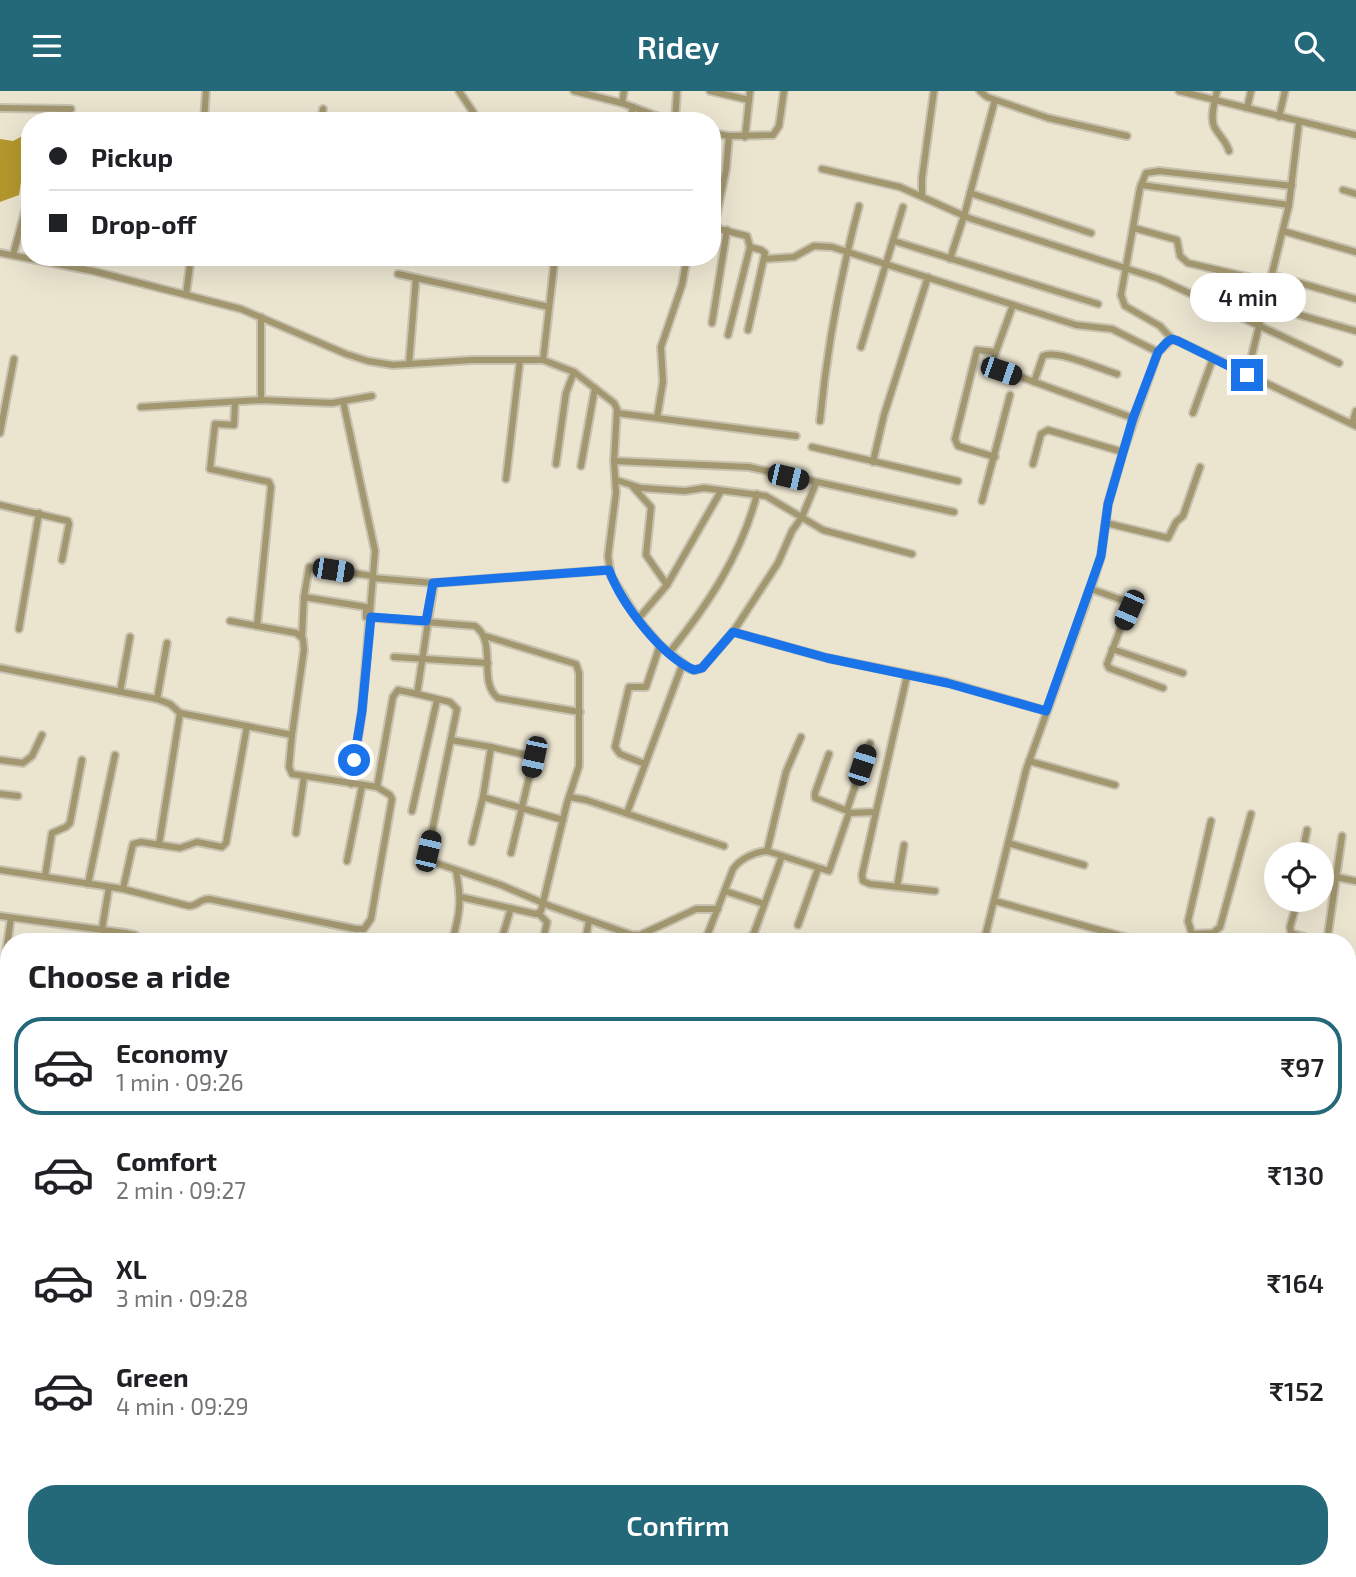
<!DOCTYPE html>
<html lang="en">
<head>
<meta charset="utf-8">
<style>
  body { margin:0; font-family:"Exo 2",sans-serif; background:#f2f2f2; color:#202124; height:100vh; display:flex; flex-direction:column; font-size:26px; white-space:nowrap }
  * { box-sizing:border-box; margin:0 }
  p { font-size:23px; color:#757577 }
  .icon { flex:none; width:38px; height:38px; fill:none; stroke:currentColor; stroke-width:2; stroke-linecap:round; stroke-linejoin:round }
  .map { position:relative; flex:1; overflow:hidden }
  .details { position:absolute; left:0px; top:842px; width:1356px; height:646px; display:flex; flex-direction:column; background:#fff; border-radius:28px 28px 0 0; box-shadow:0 7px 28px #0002 }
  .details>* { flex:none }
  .top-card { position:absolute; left:21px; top:21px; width:700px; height:154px; border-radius:28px; box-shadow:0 7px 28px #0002; display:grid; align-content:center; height:154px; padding:0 28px; background:#fff }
  .buttons { position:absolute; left:1264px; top:751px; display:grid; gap:14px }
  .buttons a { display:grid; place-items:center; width:70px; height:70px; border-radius:50%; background:#fff; box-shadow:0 7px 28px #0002; font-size:35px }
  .end { position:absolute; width:32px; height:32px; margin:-16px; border:9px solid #1a73e8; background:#fff; box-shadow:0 0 0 4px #fff }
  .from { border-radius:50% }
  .bubble { position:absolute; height:49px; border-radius:24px; background:#fff; box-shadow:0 7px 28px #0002; font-size:23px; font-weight:600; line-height:49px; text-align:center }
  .car { position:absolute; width:21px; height:42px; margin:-21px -10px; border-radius:9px; box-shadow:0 0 5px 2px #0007; background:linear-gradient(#222 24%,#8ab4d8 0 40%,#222 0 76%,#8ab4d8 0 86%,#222 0) }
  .top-card b { display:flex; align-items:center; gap:24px; height:66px; font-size:26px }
  .top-card b+b { border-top:2px solid #e0e0e0 }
  .top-card i { width:18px; height:18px; background:#202124 }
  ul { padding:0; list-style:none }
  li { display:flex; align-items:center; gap:21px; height:98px; margin:0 14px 10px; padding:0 14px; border:4px solid transparent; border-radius:28px }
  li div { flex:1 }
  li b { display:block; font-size:26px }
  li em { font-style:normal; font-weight:600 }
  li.active { border-color:#246979 }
  li>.icon { width:63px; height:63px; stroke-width:1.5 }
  h2 { padding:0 28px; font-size:32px; line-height:84px }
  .action { display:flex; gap:14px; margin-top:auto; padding:14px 28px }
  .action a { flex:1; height:80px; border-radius:28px; background:#246979; color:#fff; font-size:28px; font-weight:600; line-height:80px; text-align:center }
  header { display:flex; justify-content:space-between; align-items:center; height:91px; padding:0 28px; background:#246979; color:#fff; font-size:32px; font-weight:600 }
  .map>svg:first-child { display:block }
  .water { fill:#b4982d }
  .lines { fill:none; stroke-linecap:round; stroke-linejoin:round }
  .minor-casing { stroke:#c8c2b0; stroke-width:10 }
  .minor { stroke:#a39770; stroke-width:6 }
  .route { stroke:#1a73e8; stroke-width:9 }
</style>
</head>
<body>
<header><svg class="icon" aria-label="menu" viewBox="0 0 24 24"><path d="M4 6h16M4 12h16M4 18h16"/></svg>Ridey<svg class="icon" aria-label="search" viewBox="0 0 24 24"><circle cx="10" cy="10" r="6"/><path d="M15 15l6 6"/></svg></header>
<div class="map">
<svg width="1356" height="1486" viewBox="0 0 1356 1486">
  <rect width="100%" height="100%" fill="#ebe5d0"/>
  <polygon class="water" points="30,41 30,79 27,79 21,91 19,104 0,111 0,48 13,50"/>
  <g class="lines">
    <defs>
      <g id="minor">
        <polyline points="459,0 479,30"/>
        <polyline points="574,0 622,12 670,30"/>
        <polyline points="710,0 749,9"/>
        <polyline points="980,0 987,6 1048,27 1127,45"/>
        <polyline points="1179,0 1356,44"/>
        <path d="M1217 0C1215 10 1210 25 1214 35 1218 44 1226 49 1229 60"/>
        <polyline points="622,12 624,0"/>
        <polyline points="0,17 71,18"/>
        <polyline points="1247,17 1251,0"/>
        <polyline points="1279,26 1285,0"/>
        <polyline points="204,30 206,0"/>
        <polyline points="321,30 323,18"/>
        <polyline points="630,30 633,16"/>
        <polyline points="675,30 677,0"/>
        <polyline points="712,42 729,45 773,44 779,35 784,0"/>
        <polyline points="745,46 750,0"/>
        <polyline points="822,78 900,96 969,127 1159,188 1339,272"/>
        <polyline points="1141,94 1289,114"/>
        <polyline points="1343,99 1356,103"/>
        <polyline points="970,102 1091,142"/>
        <polyline points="922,104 922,87 934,0"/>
        <polyline points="1134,137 1177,149 1180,165 1188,172 1270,191"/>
        <polyline points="1283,140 1356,161"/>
        <polyline points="894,150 1098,213"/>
        <polyline points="0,162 93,180 241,218 346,263 368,270 393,274 472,269 543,269 574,281 614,312 617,318 614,370 616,402 608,465 611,485 638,528 660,554 690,578 696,579 702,577 733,541 827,567 947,591 1046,620"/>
        <polyline points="13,164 30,102"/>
        <polyline points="635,167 636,166"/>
        <polyline points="764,168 794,166 814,155 832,156 1076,234 1112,238 1158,261"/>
        <polyline points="950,168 964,125 995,9"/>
        <polyline points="398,183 549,216"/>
        <polyline points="1272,184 1356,208"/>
        <polyline points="186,204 191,166"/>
        <polyline points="1013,214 994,266 993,275 996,277 1133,327"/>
        <polyline points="1296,223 1356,240"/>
        <polyline points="261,226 261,309"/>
        <polyline points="712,232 727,139"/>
        <polyline points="748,239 765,162 761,159 750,156"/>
        <polyline points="728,244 750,156 747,145 719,138 715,132 726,79 729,45"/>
        <polyline points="1172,248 1160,235 1125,215 1121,204 1140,97 1146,82 1159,80 1292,95"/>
        <polyline points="861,256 903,116"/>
        <polyline points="543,269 555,166"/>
        <polyline points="409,273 416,187"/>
        <polyline points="1247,284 1289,114 1299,31"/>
        <path d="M1034 291 1043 265C1057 258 1100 278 1117 283"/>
        <polyline points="343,310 375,460 362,620 351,693"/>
        <polyline points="235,312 234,334 215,333 210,378 269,391 271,396 257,535"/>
        <polyline points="141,316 261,309 332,312 372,305"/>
        <polyline points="617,322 796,345"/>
        <polyline points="1193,322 1213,267"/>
        <polyline points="657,327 663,291 661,256 682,194 687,166"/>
        <path d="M820 330C827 257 840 186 859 115"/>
        <polyline points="1352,333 1356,320"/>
        <polyline points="0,342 14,268"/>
        <polyline points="812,356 958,390"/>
        <polyline points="995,366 958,355 955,348 977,259 996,261"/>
        <polyline points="614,370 749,376 954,421"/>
        <polyline points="873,371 884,324 928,186"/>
        <polyline points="556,373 566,302 574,281"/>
        <polyline points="1033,373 1041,343 1048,339 1123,361"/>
        <polyline points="581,375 595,297"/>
        <polyline points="506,388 520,269"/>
        <polyline points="616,389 641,397 685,400 704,397 766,405 823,439 912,463"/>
        <polyline points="633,396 651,416 646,464 667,494"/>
        <polyline points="982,410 1010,304"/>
        <polyline points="0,414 68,430 69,433 62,469"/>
        <polyline points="1106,432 1168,447 1176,431 1183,425 1200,376"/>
        <polyline points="373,487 434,492"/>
        <polyline points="1091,498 1125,510 1129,515 1107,573 1109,577 1163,597"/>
        <polyline points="304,506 309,476 373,485"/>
        <polyline points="638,528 667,494 721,400"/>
        <polyline points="230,530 296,542 303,548 304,559 292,644"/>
        <polyline points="19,538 39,422"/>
        <polyline points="733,541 778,472 792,440 802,426 816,392"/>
        <path d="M302 545 304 506 366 516V526L475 535C498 551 477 591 498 607L580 621"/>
        <polyline points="1112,558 1183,582"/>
        <path d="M669 562C707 515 742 463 757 403"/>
        <polyline points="394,566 488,572"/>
        <path d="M0 577 157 608 170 613 180 622 292 644 289 676 292 683 377 696 390 704 392 708 371 828 364 838H356L209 808C200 808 197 815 189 815L123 798"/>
        <polyline points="120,601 130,546"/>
        <polyline points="417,603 450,611 457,618 428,760 430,770 501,794 550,815 632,844 640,844 696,818 718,818"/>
        <polyline points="157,608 167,552"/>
        <polyline points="451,649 491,656 483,706 563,729"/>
        <polyline points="491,656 534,666 511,762"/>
        <polyline points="829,663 815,702 815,707 850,721"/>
        <polyline points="0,669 23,672 32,665 42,644"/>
        <polyline points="1029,670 1115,694"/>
        <polyline points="645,673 620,663 615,656 629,596 646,596 660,554"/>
        <polyline points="377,696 393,606 398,599 417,603 434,492 609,479"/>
        <polyline points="0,703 18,705"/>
        <polyline points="569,706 586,709 724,755"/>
        <polyline points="847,719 870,652"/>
        <polyline points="412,720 437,609"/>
        <polyline points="876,721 862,784 863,790 870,793 935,800"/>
        <polyline points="627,722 683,572"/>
        <polyline points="296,742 304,686"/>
        <polyline points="472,751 483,706"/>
        <polyline points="1008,752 1084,774"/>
        <polyline points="159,754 180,622"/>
        <polyline points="767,760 786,681 801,646"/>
        <polyline points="1302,763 1307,739"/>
        <polyline points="347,770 362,695"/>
        <polyline points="0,779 123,798 133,753 141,751 180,757 197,751 222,756 226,752 247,635"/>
        <polyline points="45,786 52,742 66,736 70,732 82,669"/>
        <polyline points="1336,786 1356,790"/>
        <polyline points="88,793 115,664"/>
        <polyline points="897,796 904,754"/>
        <polyline points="725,800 764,813"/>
        <polyline points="461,806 536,823 541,820 567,712 579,675 579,582 576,573 485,545"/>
        <polyline points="1298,808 1290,836 1291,842 1317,850"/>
        <polyline points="995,810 1139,850"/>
        <polyline points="539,823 547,831 543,850"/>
        <polyline points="0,825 125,842 135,844 142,850"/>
        <polyline points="798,834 818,778"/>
        <polyline points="102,838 109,796"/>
        <polyline points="1192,843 1213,842 1220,836 1251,723"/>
        <path d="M452 850C460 823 462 809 456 780"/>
        <polyline points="501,850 511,817"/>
        <polyline points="585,850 589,830"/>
        <path d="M705 850 733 778C740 768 754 761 767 760L829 780 849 722 876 721 907 585"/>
        <polyline points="748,850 754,842 782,765"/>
        <polyline points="984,850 1026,679 1091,498 1101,465 1108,413 1123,361 1158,261 1172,248 1178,250 1356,335"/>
        <polyline points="1188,850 1192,843 1188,830 1211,730"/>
        <polyline points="1327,850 1342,745"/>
        <polyline points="0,902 11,827"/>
        <polyline points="1348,905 1356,907"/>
        <polyline points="0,971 9,973"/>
        <polyline points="0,1040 9,996"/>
        <polyline points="1348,1056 1356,1056"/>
        <polyline points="0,1097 9,1098"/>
        <polyline points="0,1140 9,1140"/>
        <polyline points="0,1203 9,1204"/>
        <polyline points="0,1270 9,1270"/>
        <polyline points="1348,1407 1356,1409"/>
        <polyline points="110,1479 111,1483 119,1486"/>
        <polyline points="853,1479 874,1486"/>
        <polyline points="940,1479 945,1486"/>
        <polyline points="750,1482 763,1486"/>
        <polyline points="428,1485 436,1486"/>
        <polyline points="202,1486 203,1479"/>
        <polyline points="255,1486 256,1479"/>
        <polyline points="303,1486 305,1479"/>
        <polyline points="392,1486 393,1479"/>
        <polyline points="884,1486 887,1479"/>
        <polyline points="1101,1486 1103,1479"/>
        <polyline points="1226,1486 1227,1479"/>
        <polyline points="1263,1486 1264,1479"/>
        <polyline points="1298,1486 1299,1479"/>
      </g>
    </defs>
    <use href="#minor" class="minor-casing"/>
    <use href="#minor" class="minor"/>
  </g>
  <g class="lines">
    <path class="route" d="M354 669 362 620 371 526 426 530 433 492 609 479C621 512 661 565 694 579L702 577 733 541 827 567 947 592 1046 620 1101 465 1108 413 1133 327 1158 261 1167 251 1172 248 1178 250 1247 284"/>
  </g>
</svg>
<div class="buttons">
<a><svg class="icon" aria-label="locate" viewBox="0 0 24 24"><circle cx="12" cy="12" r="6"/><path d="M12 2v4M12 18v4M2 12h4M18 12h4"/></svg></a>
</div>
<i class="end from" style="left:354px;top:669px"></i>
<i class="end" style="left:1247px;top:284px"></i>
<div class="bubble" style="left:1190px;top:182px;width:116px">4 min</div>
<i class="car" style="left:1001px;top:280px;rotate:109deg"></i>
<i class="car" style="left:788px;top:386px;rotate:103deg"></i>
<i class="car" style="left:333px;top:479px;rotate:99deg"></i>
<i class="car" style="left:1129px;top:519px;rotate:204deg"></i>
<i class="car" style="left:534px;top:666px;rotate:192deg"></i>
<i class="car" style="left:862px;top:674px;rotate:18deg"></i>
<i class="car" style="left:428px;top:760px;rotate:13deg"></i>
<div class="top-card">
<b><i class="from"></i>Pickup</b>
<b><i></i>Drop-off</b>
</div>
<section class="details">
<h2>Choose a ride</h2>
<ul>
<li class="active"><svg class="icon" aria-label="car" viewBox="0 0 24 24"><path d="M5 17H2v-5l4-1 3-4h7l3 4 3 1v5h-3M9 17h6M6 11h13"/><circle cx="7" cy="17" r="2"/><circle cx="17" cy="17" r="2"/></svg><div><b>Economy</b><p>1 min · 09:26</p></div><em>₹97</em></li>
<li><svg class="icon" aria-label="car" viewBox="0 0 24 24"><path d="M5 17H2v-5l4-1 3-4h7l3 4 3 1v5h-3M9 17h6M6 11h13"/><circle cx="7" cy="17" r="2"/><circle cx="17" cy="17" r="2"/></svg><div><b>Comfort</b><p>2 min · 09:27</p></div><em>₹130</em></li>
<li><svg class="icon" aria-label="car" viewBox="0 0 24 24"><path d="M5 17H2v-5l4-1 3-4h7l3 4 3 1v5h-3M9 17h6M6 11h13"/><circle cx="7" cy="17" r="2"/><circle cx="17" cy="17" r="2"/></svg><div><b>XL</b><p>3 min · 09:28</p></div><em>₹164</em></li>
<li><svg class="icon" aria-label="car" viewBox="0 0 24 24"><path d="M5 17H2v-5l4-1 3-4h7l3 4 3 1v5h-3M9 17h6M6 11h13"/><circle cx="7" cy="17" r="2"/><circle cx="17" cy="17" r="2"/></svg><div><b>Green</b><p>4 min · 09:29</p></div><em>₹152</em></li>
</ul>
<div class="action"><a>Confirm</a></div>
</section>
</div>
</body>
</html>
